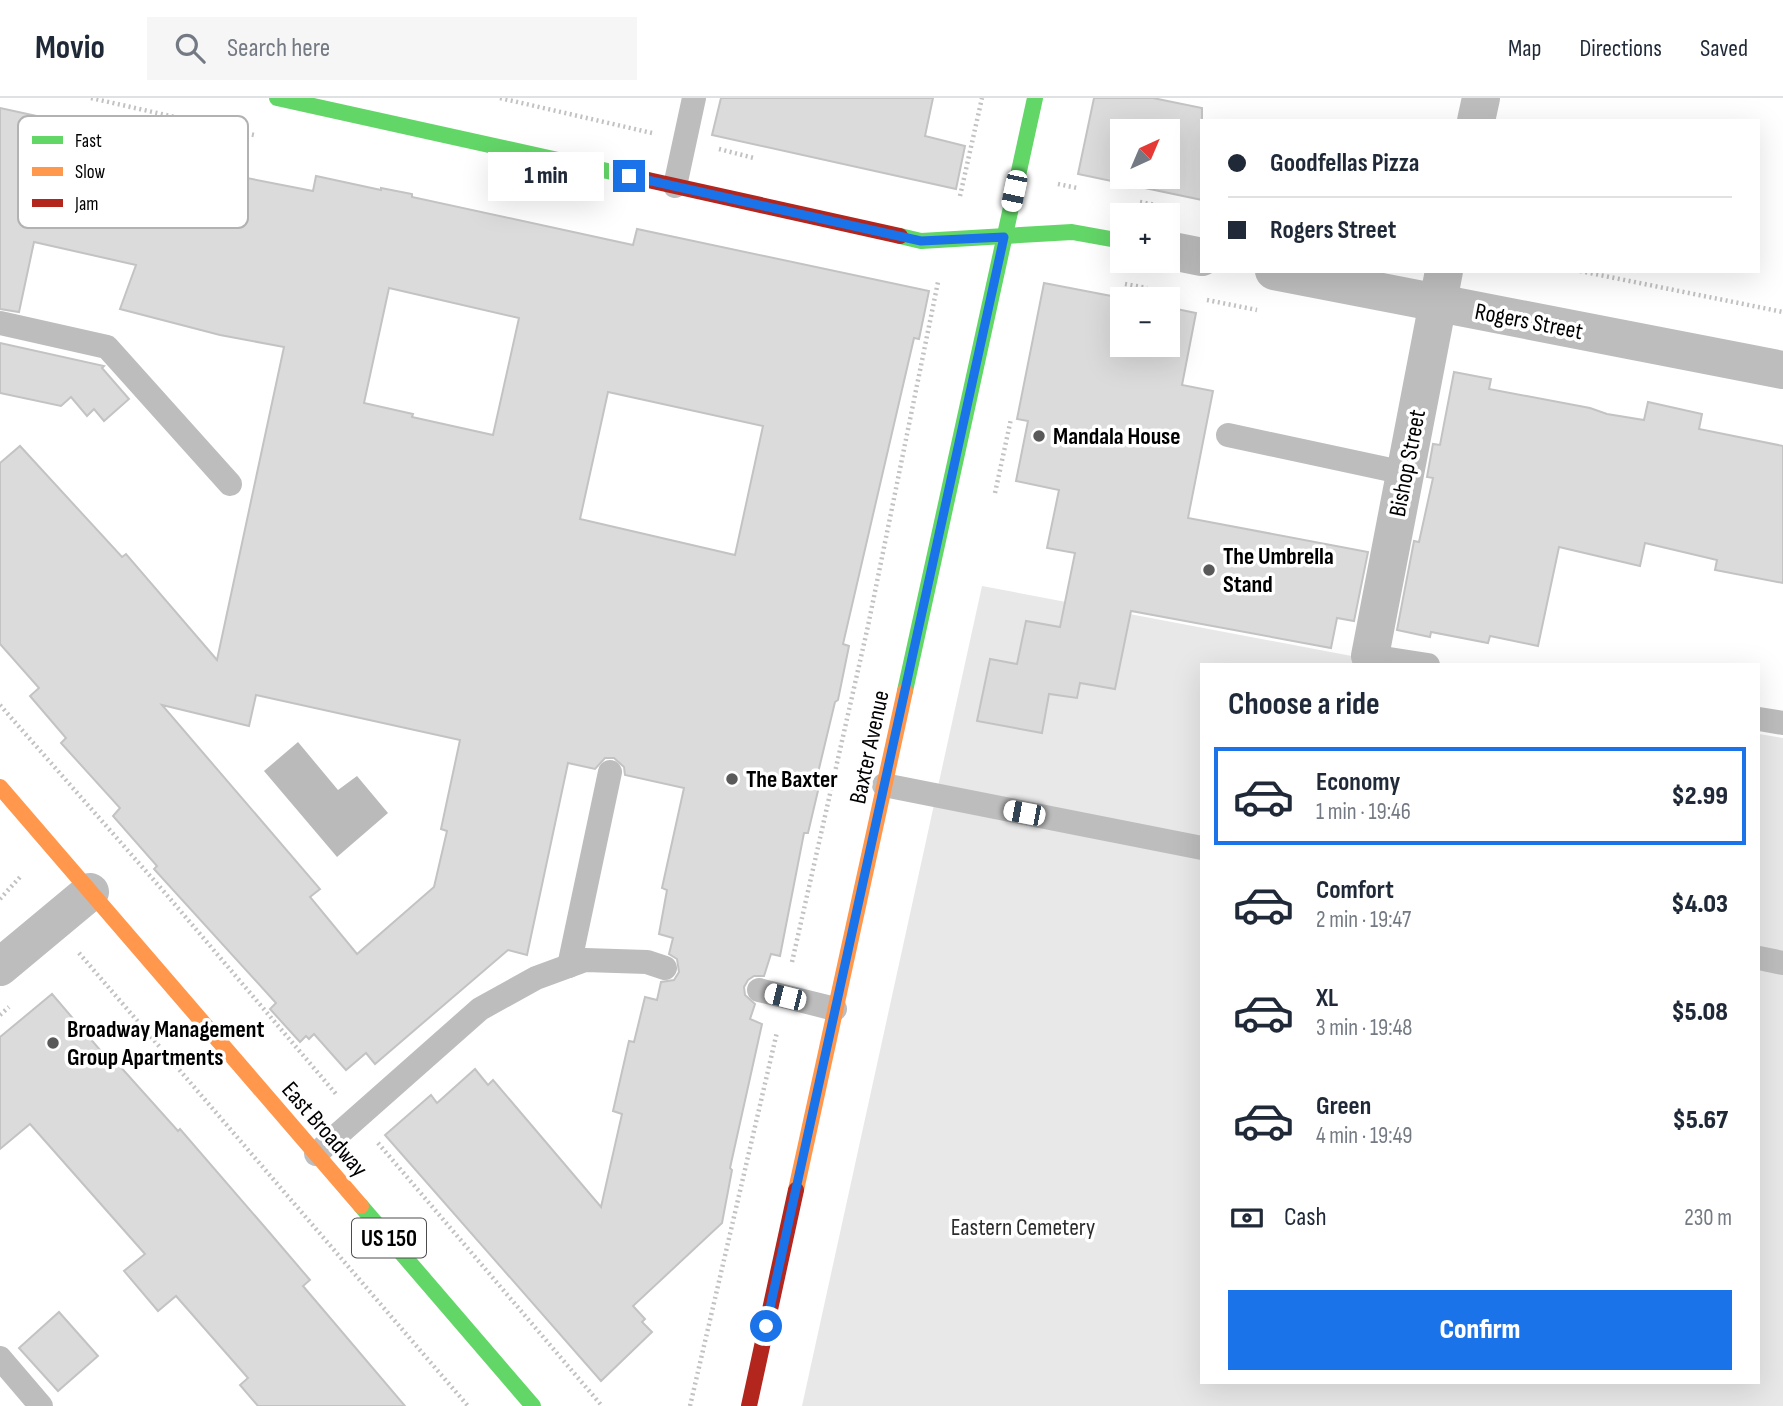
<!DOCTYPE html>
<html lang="en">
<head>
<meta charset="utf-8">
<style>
  body { margin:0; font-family:"Sofia Sans Condensed",sans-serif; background:#f6f6f7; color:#1f2937; height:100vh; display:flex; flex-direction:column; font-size:26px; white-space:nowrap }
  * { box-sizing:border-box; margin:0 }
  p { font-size:23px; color:#747a83 }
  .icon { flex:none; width:38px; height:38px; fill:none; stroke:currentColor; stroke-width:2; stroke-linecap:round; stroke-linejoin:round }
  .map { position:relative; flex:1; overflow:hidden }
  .sheet { position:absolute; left:1200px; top:565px; width:560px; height:721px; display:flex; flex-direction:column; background:#fff; border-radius:0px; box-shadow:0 7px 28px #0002 }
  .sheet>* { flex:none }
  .guide { position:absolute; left:1200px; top:21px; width:560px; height:154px; border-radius:0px; box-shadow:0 7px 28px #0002; display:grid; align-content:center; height:154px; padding:0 28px; background:#fff }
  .needle { width:46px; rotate:44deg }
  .fabs { position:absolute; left:1110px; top:21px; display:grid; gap:14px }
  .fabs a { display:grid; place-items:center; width:70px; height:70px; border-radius:0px; background:#fff; box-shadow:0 7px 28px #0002; font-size:35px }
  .end { position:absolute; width:32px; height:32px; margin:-16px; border:9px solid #1a73e8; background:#fff; box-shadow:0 0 0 4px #fff }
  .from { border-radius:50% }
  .bubble { position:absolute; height:49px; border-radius:0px; background:#fff; box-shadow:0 7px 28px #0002; font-size:23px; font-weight:800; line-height:49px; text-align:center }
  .car { position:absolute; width:21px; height:42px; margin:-21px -10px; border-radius:9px; box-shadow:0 0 5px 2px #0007; background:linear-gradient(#fff 24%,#345 0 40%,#fff 0 76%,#345 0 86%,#fff 0) }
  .guide b { display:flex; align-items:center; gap:24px; height:66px; font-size:26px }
  .guide b+b { border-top:2px solid #e0e1e3 }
  .guide i { width:18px; height:18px; background:#1f2937 }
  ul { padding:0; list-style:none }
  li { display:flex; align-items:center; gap:21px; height:98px; margin:0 14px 10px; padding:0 14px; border:4px solid transparent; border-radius:0px }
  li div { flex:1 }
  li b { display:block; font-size:26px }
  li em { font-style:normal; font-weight:800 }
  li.on { border-color:#1a73e8 }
  li>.icon { width:63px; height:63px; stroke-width:1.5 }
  h2 { padding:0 28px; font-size:32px; line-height:84px }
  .pay { display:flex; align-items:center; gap:18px; height:77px; padding:0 28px; font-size:26px }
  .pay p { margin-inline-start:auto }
  .button { display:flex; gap:14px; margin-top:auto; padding:14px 28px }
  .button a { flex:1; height:80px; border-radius:0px; background:#1a73e8; color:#fff; font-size:28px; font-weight:800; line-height:80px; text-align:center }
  header { display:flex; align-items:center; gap:42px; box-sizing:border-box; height:98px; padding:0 35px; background:#fff; border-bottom:2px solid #e0e1e3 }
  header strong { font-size:33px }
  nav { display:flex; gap:38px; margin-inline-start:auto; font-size:24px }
  .search { width:490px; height:63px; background:#f6f6f7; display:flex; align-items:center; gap:18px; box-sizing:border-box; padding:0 24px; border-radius:0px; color:#747a83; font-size:26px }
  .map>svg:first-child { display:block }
  .green { fill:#e8e8e8 }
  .water { fill:#bababa }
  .building { fill:#dbdbdb; stroke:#c3c3c3; stroke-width:2; fill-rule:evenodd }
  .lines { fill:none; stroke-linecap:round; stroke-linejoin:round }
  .path { stroke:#c2c2c2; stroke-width:4.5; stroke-dasharray:2 3.5; stroke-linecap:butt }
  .lane { stroke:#bdbdbd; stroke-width:24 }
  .street { stroke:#bdbdbd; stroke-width:38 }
  .fast { stroke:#63d668; stroke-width:16 }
  .slow { stroke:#ff974d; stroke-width:16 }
  .jam { stroke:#b3261e; stroke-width:16 }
  .route { stroke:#1a73e8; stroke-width:9 }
  .poi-dot { fill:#595959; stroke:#fff; stroke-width:2.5 }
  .labels { text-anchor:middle; stroke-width:7; stroke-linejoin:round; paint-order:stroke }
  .shield { fill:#fff; stroke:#4c4c4c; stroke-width:2 }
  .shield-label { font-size:23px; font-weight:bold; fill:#000 }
  .street-label { font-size:24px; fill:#000; stroke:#fff }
  .poi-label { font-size:24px; font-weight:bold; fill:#000; stroke:#fff; text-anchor:start }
  .park-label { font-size:24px; fill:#2c2c2c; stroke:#fff }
  .key { fill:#fff; stroke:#b2b2b2; stroke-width:2 }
  .key-label { font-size:19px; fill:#000 }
</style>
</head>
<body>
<header>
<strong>Movio</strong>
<div class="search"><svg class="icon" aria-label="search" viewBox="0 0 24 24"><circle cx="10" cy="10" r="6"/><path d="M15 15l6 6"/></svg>Search here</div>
<nav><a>Map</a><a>Directions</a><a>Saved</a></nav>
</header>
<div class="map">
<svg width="1783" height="1308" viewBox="0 0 1783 1308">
  <rect width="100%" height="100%" fill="#fff"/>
  <polygon class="green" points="982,488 1399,567 1202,567 1202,1284 1759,1284 1759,636 1783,640 1783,1308 802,1308"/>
  <polygon class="water" points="298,644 338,692 357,678 388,715 337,759 264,673"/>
  <g class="building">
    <polygon points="721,0 933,0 925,38 965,48 956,91 712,37"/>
    <path d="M1094 0H1153L1202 10V102L1078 76ZM1122 33H1167V79H1122Z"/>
    <path d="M0 10 110 34 95 99 160 114 175 48 210 57 206 72 313 93 316 78 381 92V90L412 96V99L633 147 637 131 929 193 919 241 914 240 843 546 849 548 838 602 835 604 817 679 821 680 808 735H804L780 858 771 856 764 878H754L748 882 744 889 745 897 755 906 750 921 762 926 730 1070 732 1072 722 1125 633 1208 645 1221 642 1224 652 1234 601 1283 385 1037 431 997 437 1005 475 971 488 987 493 982 601 1109 622 1016 613 1013 629 943 634 944 645 899 657 902 661 884 674 882 679 874 677 861 669 856 673 840 659 836 667 792 662 790 684 690 625 677 624 669 614 660H605L595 671 568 665 527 857 508 852 375 966 366 955 346 972 314 936 309 941 306 938 300 944 270 911 276 905 154 771 157 768 113 718 120 710 61 645 66 640 30 598 39 590 0 546V365L20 348 122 459 126 456 217 562 284 249 220 237 120 211 136 167 34 144 19 214 0 211ZM389 190 519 220 493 337 412 319 413 316 364 305ZM608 294 763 328 735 457 580 421ZM256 597 460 642 441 731 447 733 434 789 357 856 310 799 320 791 162 607 249 628Z"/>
    <polygon points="1044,185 1127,201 1122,201 1122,247 1167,247 1167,209 1196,215 1182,287 1213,293 1188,420 1368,454 1354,523 1337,520 1331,550 1131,513 1115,591 1080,585 1077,600 1049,596 1042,635 977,623 990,561 1017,566 1026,523 1060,529 1075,455 1047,450 1059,392 1016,383 1028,323 1017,321"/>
    <polygon points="0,245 104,268 102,270 129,301 104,323 94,311 87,318 71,299 61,308 0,295"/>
    <polygon points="1454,274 1491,281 1489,291 1590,310 1607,316 1644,322 1648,304 1702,316 1699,331 1783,348 1783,485 1715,472 1717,462 1645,445 1640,468 1559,449 1538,548 1490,538 1488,545 1431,534 1430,539 1397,532 1414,443 1419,444 1433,380 1427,379 1433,346 1440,347"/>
    <polygon points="52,896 106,959 109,956 178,1033 180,1031 269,1134 310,1182 303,1188 405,1308 258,1308 240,1287 248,1280 176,1198 158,1213 124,1173 145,1156 30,1026 0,1051 0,939"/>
    <polygon points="59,1214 98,1258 58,1293 19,1250"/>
  </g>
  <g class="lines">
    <g class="path">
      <polyline points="91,0 254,37"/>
      <polyline points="500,0 652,35"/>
      <polyline points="719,51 754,60"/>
      <polyline points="1058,86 1077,90"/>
      <polyline points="960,98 982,0"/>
      <polyline points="1140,104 1166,109"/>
      <polyline points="1580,173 1783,214"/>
      <polyline points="1125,186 1147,190"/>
      <polyline points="1207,202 1257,212"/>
      <polyline points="995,395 1011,321"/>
      <polyline points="0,607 166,796 336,996"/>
      <polyline points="0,801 20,779"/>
      <polyline points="79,855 468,1308"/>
      <polyline points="792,864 868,528 938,184"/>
      <polyline points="0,917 9,909"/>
      <polyline points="378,1045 602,1308"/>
      <polyline points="690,1308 777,934"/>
    </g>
    <g class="lane">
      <polyline points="675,88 694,0"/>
      <polyline points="0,225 107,249 230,386"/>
      <polyline points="1228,337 1405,375"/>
      <polyline points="1370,558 1428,567"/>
      <polyline points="1759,621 1783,625"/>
      <polyline points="884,687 1202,750"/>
      <polyline points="1759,860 1783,865"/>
      <polyline points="569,868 610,674"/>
      <polyline points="759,892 835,911"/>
      <polyline points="316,1056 480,911 536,880 585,862 647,864 665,870"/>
      <polyline points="0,1260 41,1308"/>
    </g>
    <g class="street">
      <polyline points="1476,23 1481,0"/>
      <polyline points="1167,152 1202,159"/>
      <polyline points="1274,173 1783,272"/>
      <polyline points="1370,558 1444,173"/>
      <polyline points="0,869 90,794"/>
    </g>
    <g class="fast">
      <polyline points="277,0 648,82"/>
      <polyline points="900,138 921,143 1072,134 1122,143"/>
      <polyline points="905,593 1035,0"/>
      <polyline points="361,1108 533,1308"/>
    </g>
    <g class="slow">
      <polyline points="0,689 361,1108"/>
      <polyline points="796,1092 905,593"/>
    </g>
    <g class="jam">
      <polyline points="648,82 900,138"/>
      <polyline points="749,1308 796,1092"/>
    </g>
  </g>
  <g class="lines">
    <polyline class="route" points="629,78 921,143 1004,139 766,1228"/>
  </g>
  <g class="poi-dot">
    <circle cx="1039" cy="338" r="7"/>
    <circle cx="1209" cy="472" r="7"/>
    <circle cx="732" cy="681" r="7"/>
    <circle cx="53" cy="945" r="7"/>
  </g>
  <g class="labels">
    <rect class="shield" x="352" y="1120.5" width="74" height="39" rx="5"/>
    <g class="shield-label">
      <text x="389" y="1148">US 150</text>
    </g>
    <g class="street-label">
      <text transform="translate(1529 223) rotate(11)" y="8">Rogers Street</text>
      <text transform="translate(1407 365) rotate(-79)" y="8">Bishop Street</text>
      <text transform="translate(869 649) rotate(-78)" y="8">Baxter Avenue</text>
      <text transform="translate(325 1031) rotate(49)" y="8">East Broadway</text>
    </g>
    <g class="poi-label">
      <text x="1053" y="346">Mandala House</text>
      <text x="1223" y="466">The Umbrella<tspan x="1223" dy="28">Stand</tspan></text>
      <text x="746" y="689">The Baxter</text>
      <text x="67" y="939">Broadway Management<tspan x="67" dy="28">Group Apartments</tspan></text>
    </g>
    <g class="park-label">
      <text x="1023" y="1137">Eastern Cemetery</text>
    </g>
  </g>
  <rect x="18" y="18" width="230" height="112" rx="10" class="key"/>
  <rect x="32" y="38" width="31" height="8" fill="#63d668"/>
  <rect x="32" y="69" width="31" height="9" fill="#ff974d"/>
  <rect x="32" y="101" width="31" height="8" fill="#b3261e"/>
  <g class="key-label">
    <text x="75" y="49">Fast</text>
    <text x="75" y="80">Slow</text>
    <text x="75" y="112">Jam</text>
  </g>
</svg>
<div class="fabs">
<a><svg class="needle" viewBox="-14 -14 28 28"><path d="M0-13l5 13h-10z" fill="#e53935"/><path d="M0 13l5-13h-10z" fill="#747a83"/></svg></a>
<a>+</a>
<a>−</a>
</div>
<i class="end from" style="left:766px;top:1228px"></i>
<i class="end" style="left:629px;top:78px"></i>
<div class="bubble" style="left:488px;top:54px;width:116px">1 min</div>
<i class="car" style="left:1014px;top:93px;rotate:192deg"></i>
<i class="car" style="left:1024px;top:715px;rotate:281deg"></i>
<i class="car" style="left:785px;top:899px;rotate:284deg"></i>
<div class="guide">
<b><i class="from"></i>Goodfellas Pizza</b>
<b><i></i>Rogers Street</b>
</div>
<section class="sheet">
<h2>Choose a ride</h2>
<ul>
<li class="on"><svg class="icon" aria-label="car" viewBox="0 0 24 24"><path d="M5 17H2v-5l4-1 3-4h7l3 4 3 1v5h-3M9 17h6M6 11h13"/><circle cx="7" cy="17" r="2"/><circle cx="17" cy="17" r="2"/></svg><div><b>Economy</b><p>1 min · 19:46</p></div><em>$2.99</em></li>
<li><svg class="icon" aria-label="car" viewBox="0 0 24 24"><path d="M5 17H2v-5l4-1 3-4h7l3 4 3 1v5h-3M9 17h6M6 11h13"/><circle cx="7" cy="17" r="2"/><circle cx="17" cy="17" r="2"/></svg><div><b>Comfort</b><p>2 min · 19:47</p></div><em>$4.03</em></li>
<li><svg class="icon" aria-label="car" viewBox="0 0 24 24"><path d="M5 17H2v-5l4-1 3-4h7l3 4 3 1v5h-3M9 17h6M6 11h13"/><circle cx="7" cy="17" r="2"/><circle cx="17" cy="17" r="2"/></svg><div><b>XL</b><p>3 min · 19:48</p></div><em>$5.08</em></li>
<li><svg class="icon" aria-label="car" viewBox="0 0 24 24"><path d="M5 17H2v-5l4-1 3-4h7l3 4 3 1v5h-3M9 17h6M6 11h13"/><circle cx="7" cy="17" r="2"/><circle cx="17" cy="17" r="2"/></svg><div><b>Green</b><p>4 min · 19:49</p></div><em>$5.67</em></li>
</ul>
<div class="pay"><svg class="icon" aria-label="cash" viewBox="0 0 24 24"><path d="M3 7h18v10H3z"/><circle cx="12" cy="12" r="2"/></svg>Cash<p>230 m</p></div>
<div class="button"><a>Confirm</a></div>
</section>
</div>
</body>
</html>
